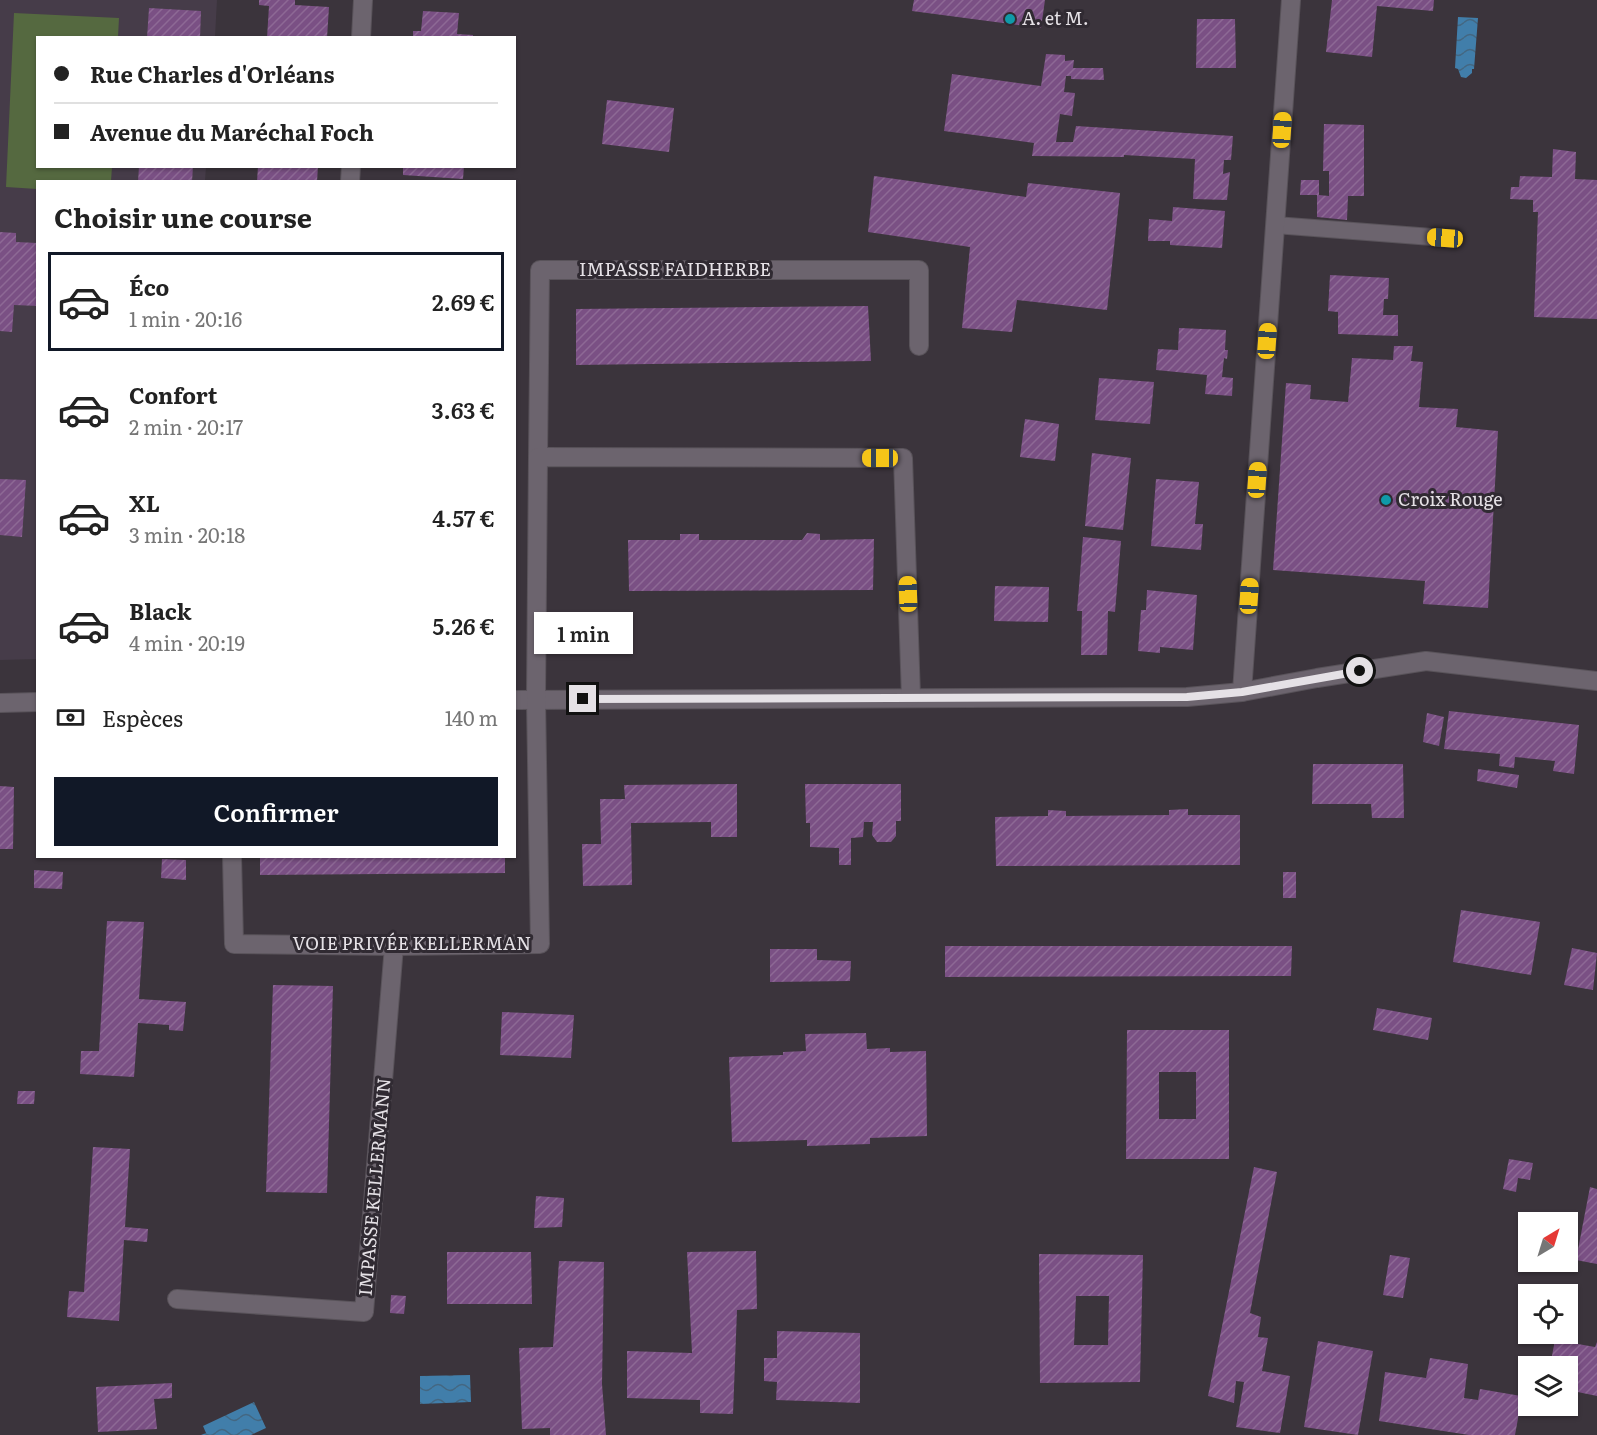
<!DOCTYPE html>
<html lang="fr">
<head>
<meta charset="utf-8">
<style>
  body { margin:0; font-family:Literata,serif; background:#f6f6f6; color:#222; height:100vh; display:flex; flex-direction:column; font-size:22px; white-space:nowrap }
  * { box-sizing:border-box; margin:0 }
  p { font-size:20px; color:#767676 }
  .icon { flex:none; width:33px; height:33px; fill:none; stroke:currentColor; stroke-width:2; stroke-linecap:round; stroke-linejoin:round }
  .map { position:relative; flex:1; overflow:hidden }
  .details { position:absolute; left:36px; top:180px; width:480px; height:678px; display:flex; flex-direction:column; background:#fff; border-radius:0px; box-shadow:0 2px 4px #0004 }
  .details>* { flex:none }
  .banner { position:absolute; left:36px; top:36px; width:480px; height:132px; border-radius:0px; box-shadow:0 2px 4px #0004; display:grid; align-content:center; height:132px; padding:0 18px; background:#fff }
  .needle { width:39px; rotate:38deg }
  .controls { position:absolute; left:1518px; top:1212px; display:grid; gap:12px }
  .controls a { display:grid; place-items:center; width:60px; height:60px; border-radius:0px; background:#fff; box-shadow:0 2px 4px #0004; font-size:30px }
  .end { position:absolute; width:27px; height:27px; margin:-14px; border:8px solid #e5e1e6; background:#111; box-shadow:0 0 0 3px #111 }
  .from { border-radius:50% }
  .bubble { position:absolute; height:42px; border-radius:0px; background:#fff; box-shadow:0 2px 4px #0004; font-size:20px; font-weight:600; line-height:42px; text-align:center }
  .car { position:absolute; width:18px; height:36px; margin:-18px -9px; border-radius:8px; box-shadow:0 0 4px 2px #0007; background:linear-gradient(#f5c518 24%,#345 0 40%,#f5c518 0 76%,#345 0 86%,#f5c518 0) }
  .banner b { display:flex; align-items:center; gap:21px; height:57px; font-size:22px }
  .banner b+b { border-top:2px solid #e0e0e0 }
  .banner i { width:15px; height:15px; background:#222 }
  ul { padding:0; list-style:none }
  li { display:flex; align-items:center; gap:18px; height:99px; margin:0 12px 9px; padding:0 6px; border:3px solid transparent; border-radius:0px }
  li div { flex:1 }
  li b { display:block; font-size:22px }
  li em { font-style:normal; font-weight:600 }
  li.selected { border-color:#111827 }
  li>.icon { width:54px; height:54px; stroke-width:1.5 }
  h2 { padding:0 18px; font-size:27px; line-height:72px }
  .pay { display:flex; align-items:center; gap:15px; height:66px; padding:0 18px; font-size:22px }
  .pay p { margin-inline-start:auto }
  .button { display:flex; gap:12px; margin-top:auto; padding:12px 18px }
  .button a { flex:1; height:69px; border-radius:0px; background:#111827; color:#fff; font-size:24px; font-weight:600; line-height:69px; text-align:center }
  .map>svg:first-child { display:block }
  .built { fill:#463c49 }
  .garden { fill:#556940 }
  .water { fill:url(#water-waves) }
  .building { fill:url(#building-hatch); fill-rule:evenodd }
  .lines { fill:none; stroke-linecap:round; stroke-linejoin:round }
  .lane-casing { stroke:#59535a; stroke-width:18 }
  .street-casing { stroke:#59535a; stroke-width:20 }
  .lane { stroke:#6c646e; stroke-width:16 }
  .street { stroke:#6c646e; stroke-width:18 }
  .route { stroke:#e5e1e6; stroke-width:8 }
  .culture-dot { fill:#0f9aa8; stroke:#302a32; stroke-width:2 }
  .labels { text-anchor:middle; stroke-width:6; stroke-linejoin:round; paint-order:stroke }
  .poi-label { font-size:18px; fill:#e5e1e6; stroke:#302a32; text-anchor:start }
  .street-label { font-size:18px; fill:#e5e1e6; stroke:#302a32 }
</style>
</head>
<body>
<div class="map">
<svg width="1597" height="1435" viewBox="0 0 1597 1435">
  <defs>
    <pattern id="water-waves" width="16" height="10" patternUnits="userSpaceOnUse" patternTransform="scale(1.5)"><rect width="16" height="10" fill="#417eaa"/><path d="M0 5q4-4 8 0t8 0" fill="none" stroke="#436782"/></pattern>
    <pattern id="building-hatch" width="6" height="6" patternUnits="userSpaceOnUse" patternTransform="scale(1.5)"><rect width="6" height="6" fill="#7a5084"/><path d="M-1 1l2-2M0 6l6-6M5 7l2-2" fill="none" stroke="#8d6995"/></pattern>
  </defs>
  <rect width="100%" height="100%" fill="#3b343c"/>
  <polygon class="built" points="0,0 217,0 215,37 38,38 38,166 206,167 205,181 38,182 37,659 0,660"/>
  <polygon class="garden" points="14,13 119,18 118,37 38,38 38,166 112,167 111,181 38,182 37,189 6,187"/>
  <g class="water">
    <polygon points="1458,17 1478,18 1474,69 1472,69 1472,73 1466,78 1461,77 1458,69 1455,68"/>
    <polygon points="470,1375 471,1402 420,1404 420,1376"/>
    <polygon points="254,1402 266,1428 251,1435 201,1435 206,1433 203,1426"/>
  </g>
  <g class="building">
    <polygon points="259,0 295,0 295,5 329,7 327,38 267,38 269,6 259,5"/>
    <polygon points="914,0 1045,0 1041,28 912,11"/>
    <polygon points="1332,0 1434,0 1433,11 1377,6 1372,57 1326,52"/>
    <polygon points="149,8 201,11 200,38 147,38"/>
    <polygon points="423,11 459,13 457,34 473,35 473,38 413,38 413,31 421,31"/>
    <polygon points="1197,19 1235,19 1236,68 1196,68"/>
    <polygon points="1046,54 1065,55 1065,61 1074,60 1073,68 1103,68 1104,80 1071,79 1071,76 1066,76 1064,92 1075,93 1072,116 1060,114 1056,142 1073,142 1076,126 1233,136 1231,160 1224,160 1223,174 1230,172 1227,200 1193,199 1195,159 1124,155 1124,157 1032,156 1034,143 944,131 952,74 1041,86"/>
    <polygon points="607,100 674,108 669,152 602,144"/>
    <polygon points="1324,124 1364,125 1364,196 1348,196 1347,220 1317,217 1317,195 1300,195 1301,180 1319,180 1319,195 1329,196 1329,171 1323,171"/>
    <polygon points="1553,149 1576,152 1575,179 1597,180 1597,319 1534,317 1538,212 1533,212 1533,200 1510,199 1511,187 1519,187 1520,176 1552,177"/>
    <polygon points="139,166 193,166 192,182 138,182"/>
    <polygon points="258,166 318,166 317,182 257,182"/>
    <polygon points="403,166 464,166 463,179 403,175"/>
    <polygon points="874,176 1026,197 1028,183 1120,193 1107,310 1017,300 1012,332 962,328 970,247 868,232"/>
    <polygon points="1173,207 1225,211 1222,248 1170,245 1170,241 1148,241 1149,219 1172,221"/>
    <polygon points="0,232 16,233 16,242 38,243 38,306 14,305 12,332 0,331"/>
    <polygon points="1330,275 1389,278 1388,299 1384,299 1383,315 1398,315 1398,336 1338,334 1338,312 1328,311"/>
    <polygon points="868,306 871,361 576,365 576,309"/>
    <polygon points="1179,328 1226,330 1225,350 1228,350 1227,359 1224,358 1222,377 1233,378 1232,396 1205,394 1207,375 1156,370 1158,349 1178,350"/>
    <polygon points="1394,346 1413,346 1411,361 1423,362 1419,407 1458,409 1456,427 1498,431 1488,608 1423,604 1425,581 1273,570 1286,383 1311,385 1310,399 1348,402 1352,358 1393,360"/>
    <polygon points="1099,378 1154,382 1150,424 1095,420"/>
    <polygon points="1025,419 1059,424 1055,461 1020,457"/>
    <polygon points="1092,453 1131,458 1123,530 1085,526"/>
    <polygon points="0,479 26,480 22,537 0,535"/>
    <polygon points="1156,479 1199,482 1195,524 1203,524 1201,550 1151,546"/>
    <polygon points="807,533 820,534 820,540 874,539 873,590 629,591 628,540 680,540 680,534 699,534 699,540 802,540"/>
    <polygon points="1083,537 1121,541 1115,612 1108,611 1107,655 1081,655 1082,611 1077,611"/>
    <polygon points="995,586 1049,587 1048,622 994,621"/>
    <polygon points="1147,590 1197,595 1193,650 1160,647 1160,653 1138,651 1141,610 1146,610"/>
    <polygon points="1449,711 1579,725 1574,774 1553,771 1555,761 1515,757 1514,768 1499,766 1500,754 1444,749"/>
    <polygon points="1427,713 1444,717 1439,746 1423,742"/>
    <polygon points="1313,764 1403,764 1404,818 1372,818 1371,804 1312,804"/>
    <polygon points="1478,769 1519,775 1517,788 1477,781"/>
    <polygon points="737,784 737,837 711,837 711,822 631,823 632,885 583,886 582,844 601,844 600,799 625,799 624,785"/>
    <polygon points="805,784 901,784 901,821 896,821 896,836 891,842 877,842 872,835 873,822 864,822 863,837 851,838 851,865 839,865 839,848 810,847 810,823 806,823"/>
    <polygon points="0,786 14,787 13,849 0,849"/>
    <polygon points="1188,809 1188,815 1240,815 1240,865 996,866 995,817 1048,816 1048,810 1066,811 1066,816 1169,815 1169,810"/>
    <polygon points="260,856 505,856 505,873 260,875"/>
    <polygon points="162,859 186,860 186,880 161,878"/>
    <polygon points="34,870 63,872 62,889 34,888"/>
    <rect x="1283" y="872" width="13" height="26"/>
    <polygon points="1461,910 1540,922 1531,975 1453,962"/>
    <polygon points="107,921 144,922 139,999 186,1002 183,1031 169,1030 169,1025 138,1023 134,1077 80,1074 81,1051 99,1051"/>
    <polygon points="945,946 1292,946 1291,976 945,977"/>
    <polygon points="1572,948 1597,953 1593,990 1564,985"/>
    <polygon points="770,949 817,949 817,960 851,961 850,981 770,982"/>
    <polygon points="273,985 333,986 327,1193 266,1192"/>
    <polygon points="1377,1008 1432,1018 1428,1040 1373,1030"/>
    <polygon points="502,1012 574,1015 571,1058 500,1055"/>
    <path d="M1127 1030H1229V1159H1126ZM1159 1072H1196V1119H1159Z"/>
    <polygon points="866,1033 867,1049 890,1048 890,1052 926,1051 927,1136 870,1138 870,1144 807,1146 807,1140 732,1142 729,1057 783,1055 783,1052 806,1051 805,1034"/>
    <polygon points="18,1091 35,1091 34,1104 17,1104"/>
    <polygon points="93,1147 130,1149 125,1227 148,1229 147,1242 124,1240 119,1321 67,1317 69,1291 84,1292"/>
    <polygon points="1509,1159 1533,1163 1530,1180 1518,1178 1516,1192 1503,1189"/>
    <polygon points="1254,1167 1277,1172 1250,1313 1261,1317 1258,1337 1268,1338 1262,1371 1290,1376 1280,1433 1236,1427 1244,1382 1236,1381 1234,1403 1208,1396"/>
    <polygon points="1590,1187 1597,1189 1597,1264 1576,1260"/>
    <polygon points="536,1196 564,1198 562,1227 534,1228"/>
    <polygon points="756,1251 757,1309 737,1310 733,1414 700,1413 700,1400 627,1398 627,1351 692,1353 687,1252"/>
    <polygon points="447,1252 531,1252 532,1304 447,1304"/>
    <path d="M1039 1254 1143 1255 1140 1382 1040 1383ZM1076 1296H1109L1108 1345H1074Z"/>
    <polygon points="1390,1255 1410,1258 1403,1298 1383,1295"/>
    <polygon points="559,1261 604,1262 602,1384 606,1435 550,1435 550,1428 522,1429 519,1348 553,1347"/>
    <polygon points="391,1295 406,1296 404,1314 390,1313"/>
    <polygon points="777,1331 860,1333 860,1403 776,1400 777,1382 764,1381 764,1358 777,1358"/>
    <polygon points="1555,1340 1595,1347 1597,1342 1597,1396 1568,1390 1568,1366 1550,1366"/>
    <polygon points="1318,1341 1373,1351 1358,1435 1304,1427"/>
    <polygon points="1430,1358 1468,1364 1464,1398 1478,1400 1480,1389 1521,1396 1521,1399 1528,1400 1528,1406 1532,1406 1530,1415 1519,1413 1515,1435 1469,1435 1379,1421 1385,1372 1426,1378"/>
    <polygon points="172,1383 172,1398 154,1399 157,1429 98,1432 96,1387"/>
  </g>
  <g class="lines">
    <defs>
      <polyline id="lane" points="1275,225 1445,238"/>
      <g id="street">
        <polyline points="361,38 363,0"/>
        <polyline points="350,182 351,166"/>
        <polyline points="538,457 540,270 919,270 919,346"/>
        <polyline points="1242,692 1291,0"/>
        <polyline points="514,700 1187,697 1242,692 1317,678 1426,661 1597,681"/>
        <polyline points="0,703 38,702"/>
        <polyline points="232,856 234,944 394,946 540,944 536,700 538,457 903,458 911,697"/>
        <polyline points="177,1299 364,1312 394,946"/>
      </g>
    </defs>
    <use href="#lane" class="lane-casing"/>
    <use href="#street" class="street-casing"/>
    <use href="#lane" class="lane"/>
    <use href="#street" class="street"/>
  </g>
  <g class="lines">
    <polyline class="route" points="583,699 1187,697 1242,692 1360,671"/>
  </g>
  <g class="culture-dot">
    <circle cx="1010" cy="19" r="6"/>
    <circle cx="1386" cy="500" r="6"/>
  </g>
  <g class="labels">
    <g class="poi-label">
      <text x="1022" y="25">A. et M.</text>
      <text x="1398" y="506">Croix Rouge</text>
    </g>
    <g class="street-label">
      <text x="675" y="276">IMPASSE FAIDHERBE</text>
      <text x="412" y="950">VOIE PRIVÉE KELLERMAN</text>
      <text transform="translate(375 1187) rotate(-85)" y="6">IMPASSE KELLERMANN</text>
    </g>
  </g>
</svg>
<div class="controls">
<a><svg class="needle" viewBox="-14 -14 28 28"><path d="M0-13l5 13h-10z" fill="#e53935"/><path d="M0 13l5-13h-10z" fill="#767676"/></svg></a>
<a><svg class="icon" aria-label="locate" viewBox="0 0 24 24"><circle cx="12" cy="12" r="6"/><path d="M12 2v4M12 18v4M2 12h4M18 12h4"/></svg></a>
<a><svg class="icon" aria-label="layers" viewBox="0 0 24 24"><path d="M12 4l9 5-9 5-9-5zM3 14l9 5 9-5"/></svg></a>
</div>
<i class="end from" style="left:1360px;top:671px"></i>
<i class="end" style="left:583px;top:699px"></i>
<div class="bubble" style="left:534px;top:612px;width:99px">1 min</div>
<i class="car" style="left:1282px;top:130px;rotate:4deg"></i>
<i class="car" style="left:1445px;top:238px;rotate:274deg"></i>
<i class="car" style="left:1267px;top:341px;rotate:4deg"></i>
<i class="car" style="left:880px;top:458px;rotate:270deg"></i>
<i class="car" style="left:1257px;top:480px;rotate:4deg"></i>
<i class="car" style="left:908px;top:594px;rotate:358deg"></i>
<i class="car" style="left:1249px;top:596px;rotate:4deg"></i>
<div class="banner">
<b><i class="from"></i>Rue Charles d'Orléans</b>
<b><i></i>Avenue du Maréchal Foch</b>
</div>
<section class="details">
<h2>Choisir une course</h2>
<ul>
<li class="selected"><svg class="icon" aria-label="car" viewBox="0 0 24 24"><path d="M5 17H2v-5l4-1 3-4h7l3 4 3 1v5h-3M9 17h6M6 11h13"/><circle cx="7" cy="17" r="2"/><circle cx="17" cy="17" r="2"/></svg><div><b>Éco</b><p>1 min · 20:16</p></div><em>2.69 €</em></li>
<li><svg class="icon" aria-label="car" viewBox="0 0 24 24"><path d="M5 17H2v-5l4-1 3-4h7l3 4 3 1v5h-3M9 17h6M6 11h13"/><circle cx="7" cy="17" r="2"/><circle cx="17" cy="17" r="2"/></svg><div><b>Confort</b><p>2 min · 20:17</p></div><em>3.63 €</em></li>
<li><svg class="icon" aria-label="car" viewBox="0 0 24 24"><path d="M5 17H2v-5l4-1 3-4h7l3 4 3 1v5h-3M9 17h6M6 11h13"/><circle cx="7" cy="17" r="2"/><circle cx="17" cy="17" r="2"/></svg><div><b>XL</b><p>3 min · 20:18</p></div><em>4.57 €</em></li>
<li><svg class="icon" aria-label="car" viewBox="0 0 24 24"><path d="M5 17H2v-5l4-1 3-4h7l3 4 3 1v5h-3M9 17h6M6 11h13"/><circle cx="7" cy="17" r="2"/><circle cx="17" cy="17" r="2"/></svg><div><b>Black</b><p>4 min · 20:19</p></div><em>5.26 €</em></li>
</ul>
<div class="pay"><svg class="icon" aria-label="cash" viewBox="0 0 24 24"><path d="M3 7h18v10H3z"/><circle cx="12" cy="12" r="2"/></svg>Espèces<p>140 m</p></div>
<div class="button"><a>Confirmer</a></div>
</section>
</div>
</body>
</html>
